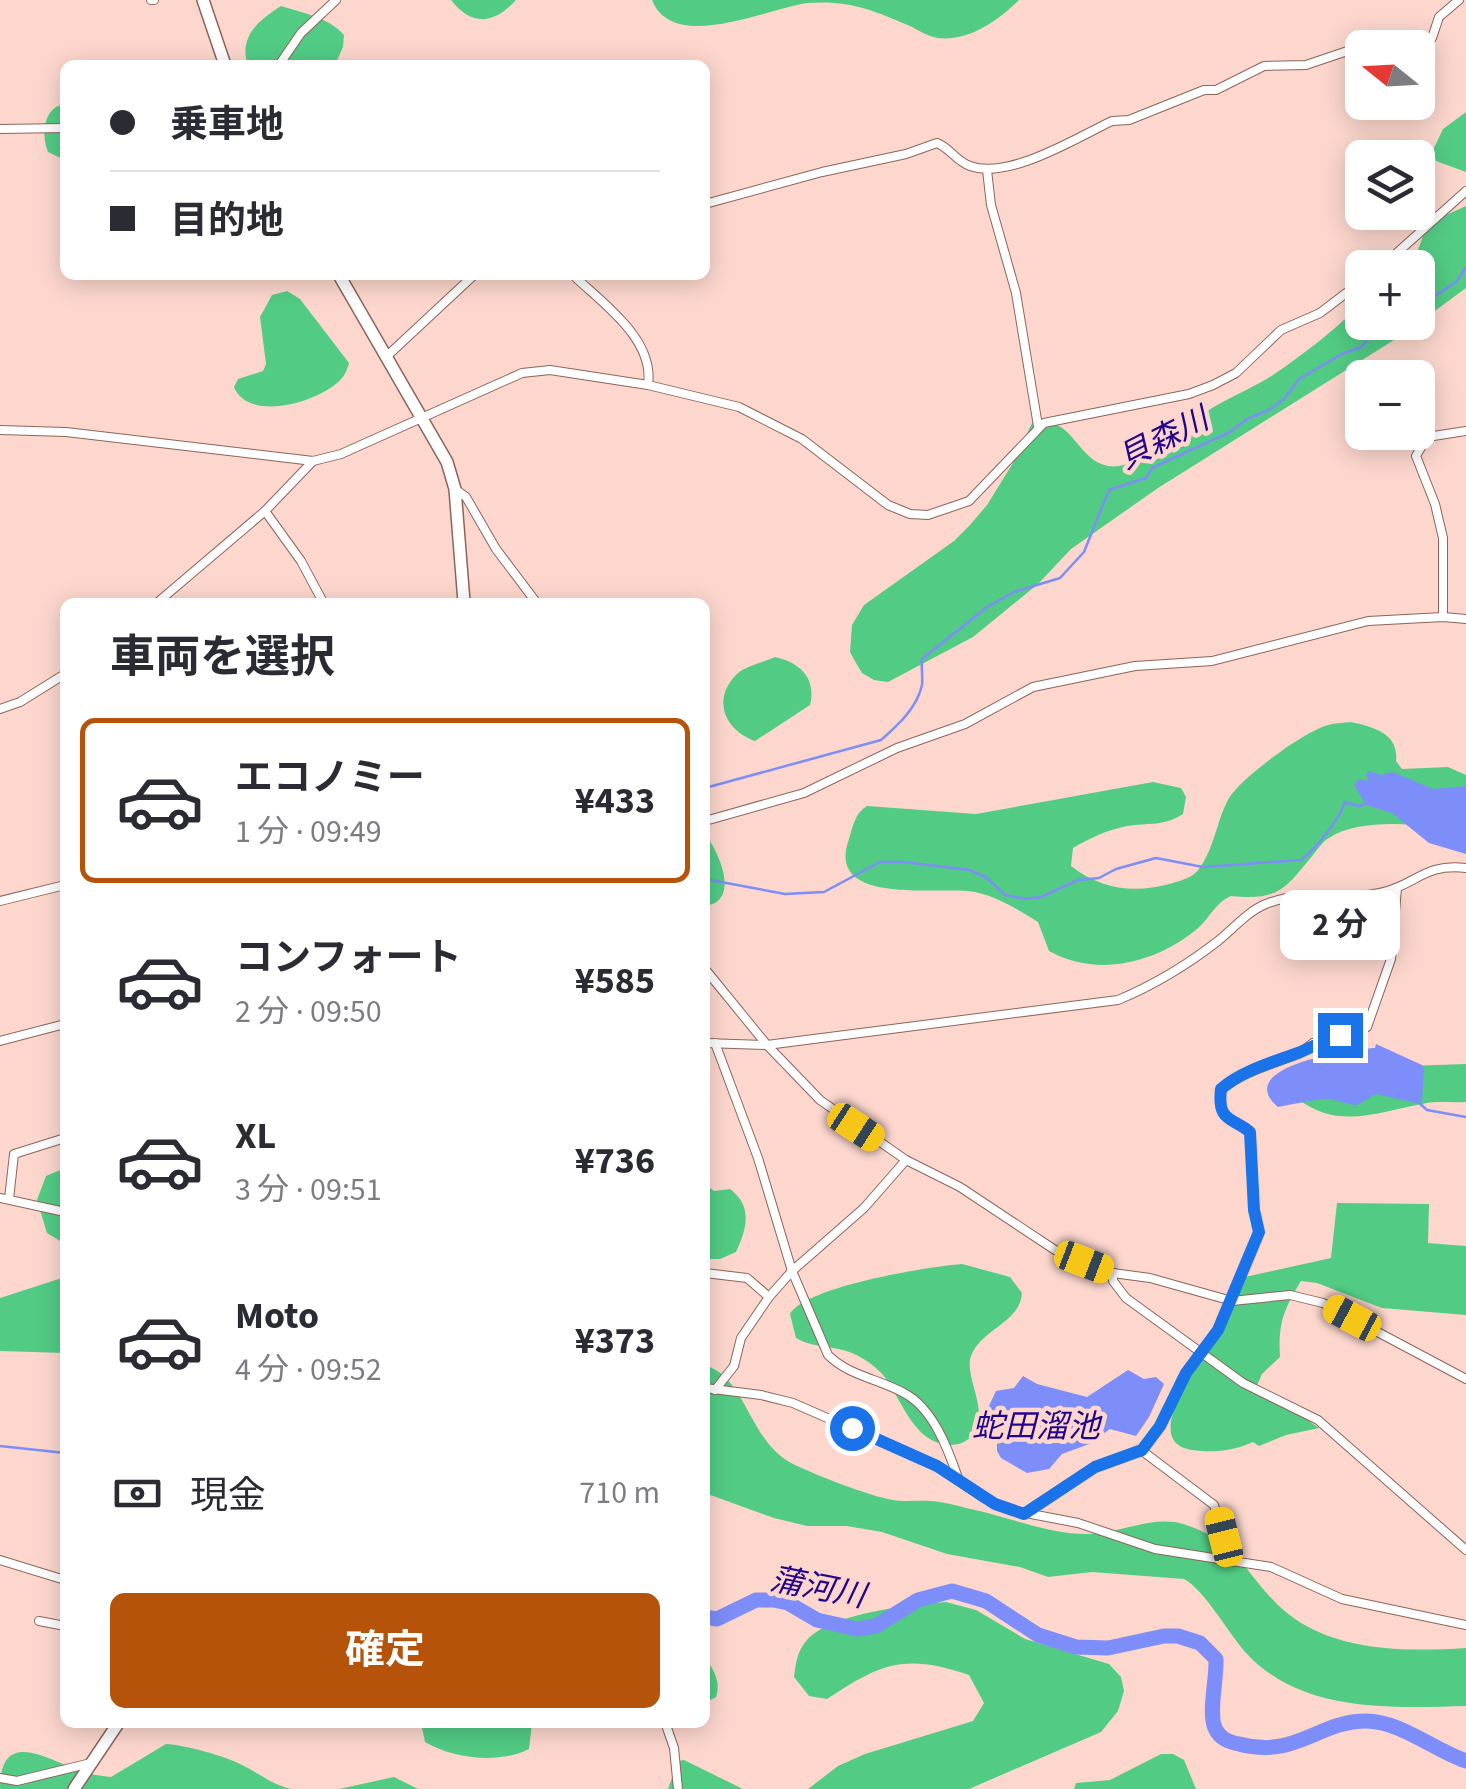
<!DOCTYPE html>
<html lang="ja">
<head>
<meta charset="utf-8">
<style>
  body { margin:0; font-family:"Source Sans 3","Noto Sans JP",sans-serif; background:#f2f2f3; color:#2b2b33; height:100vh; display:flex; flex-direction:column; font-size:38px; white-space:nowrap }
  * { box-sizing:border-box; margin:0 }
  p { font-size:32px; color:#7c7c81 }
  .icon { flex:none; width:55px; height:55px; fill:none; stroke:currentColor; stroke-width:2; stroke-linecap:round; stroke-linejoin:round }
  .map { position:relative; flex:1; overflow:hidden }
  .sheet { position:absolute; left:60px; top:598px; width:650px; height:1130px; display:flex; flex-direction:column; background:#fff; border-radius:15px; box-shadow:0 5px 25px #0003 }
  .sheet>* { flex:none }
  .banner { position:absolute; left:60px; top:60px; width:650px; height:220px; border-radius:15px; box-shadow:0 5px 25px #0003; display:grid; align-content:center; height:220px; padding:0 50px; background:#fff }
  .needle { width:65px; rotate:288deg }
  .fabs { position:absolute; left:1345px; top:30px; display:grid; gap:20px }
  .fabs a { display:grid; place-items:center; width:90px; height:90px; border-radius:15px; background:#fff; box-shadow:0 5px 25px #0003; font-size:50px }
  .end { position:absolute; width:45px; height:45px; margin:-22px; border:12px solid #1a73e8; background:#fff; box-shadow:0 0 0 5px #fff }
  .from { border-radius:50% }
  .bubble { position:absolute; height:70px; border-radius:15px; background:#fff; box-shadow:0 5px 25px #0003; font-size:32px; font-weight:700; line-height:70px; text-align:center }
  .car { position:absolute; width:30px; height:60px; margin:-30px -15px; border-radius:12px; box-shadow:0 0 8px 2px #0007; background:linear-gradient(#f5c518 24%,#345 0 40%,#f5c518 0 76%,#345 0 86%,#f5c518 0) }
  .banner b { display:flex; align-items:center; gap:35px; height:95px; font-size:38px }
  .banner b+b { border-top:2px solid #e1e1e2 }
  .banner i { width:25px; height:25px; background:#2b2b33 }
  ul { padding:0; list-style:none }
  li { display:flex; align-items:center; gap:30px; height:165px; margin:0 20px 15px; padding:0 30px; border:5px solid transparent; border-radius:15px }
  li div { flex:1 }
  li b { display:block; font-size:38px }
  li em { font-style:normal; font-weight:700 }
  li.on { border-color:#b45309 }
  li>.icon { width:90px; height:90px; stroke-width:1.5 }
  h2 { padding:0 50px; font-size:45px; line-height:120px }
  .pay { display:flex; align-items:center; gap:25px; height:110px; padding:0 50px; font-size:38px }
  .pay p { margin-inline-start:auto }
  .cta { display:flex; gap:20px; margin-top:auto; padding:20px 50px }
  .cta a { flex:1; height:115px; border-radius:15px; background:#b45309; color:#fff; font-size:40px; font-weight:700; line-height:115px; text-align:center }
  .map>svg:first-child { display:block }
  .green { fill:#52cc85 }
  .water { fill:#7d8df9 }
  .lines { fill:none; stroke-linecap:round; stroke-linejoin:round }
  .stream { stroke:#7d8df9; stroke-width:2.5 }
  .river { stroke:#7d8df9; stroke-width:15 }
  .street-casing { stroke:#8c645a; stroke-width:10 }
  .secondary-casing { stroke:#8c645a; stroke-width:14 }
  .street { stroke:#fff; stroke-width:8 }
  .secondary { stroke:#fff; stroke-width:11 }
  .route { stroke:#1a73e8; stroke-width:12 }
  .labels { text-anchor:middle; stroke-width:9; stroke-linejoin:round; paint-order:stroke }
  .water-label { font-size:32px; font-style:italic; fill:#21058c; stroke:#fdd7ce }
</style>
</head>
<body>
<div class="map">
<svg width="1466" height="1789" viewBox="0 0 1466 1789">
  <rect width="100%" height="100%" fill="#fdd7ce"/>
  <g class="green">
    <path d="M451 0H516C494 24 472 27 451 0Z"/>
    <path d="M652 0H1019C999 20 968 42 938 38 929 37 918 30 910 26 873 10 849 0 807 3 769 8 673 54 652 0Z"/>
    <path d="M281 6C303 13 328 17 344 35L343 47 335 65H248C238 37 259 20 281 6Z"/>
    <path d="M65 104V160L48 152C41 135 43 107 65 104Z"/>
    <polygon points="1466,112 1466,172 1436,161 1433,150 1443,129"/>
    <path d="M1466 206V288L1402 335 1158 488 1071 549 1038 584 973 637 888 682 874 680 862 673 856 663 850 652 852 625 864 605 954 541 970 525 987 505 1013 463 1033 421C1074 416 1077 461 1108 466 1140 471 1186 425 1212 408 1232 396 1254 387 1273 375 1304 354 1336 329 1362 303V322H1418V268L1400 267 1418 250 1424 233 1435 220Z"/>
    <path d="M287 291 300 299 349 363C348 367 345 375 342 378 323 401 249 424 234 387L238 379 263 371 266 364 260 317 272 295Z"/>
    <path d="M775 657C799 662 817 678 810 705L755 741C724 730 711 698 738 673 748 665 764 662 775 657Z"/>
    <path d="M1351 722C1373 727 1399 733 1396 761L1402 769 1448 767 1466 775V832C1430 825 1362 816 1329 838 1323 841 1318 849 1313 855 1285 889 1278 901 1231 896 1215 903 1210 918 1197 929 1156 963 1097 978 1049 951L1038 922C1019 910 998 897 975 892 942 885 824 908 849 839 853 826 855 813 867 806L976 814 1153 782 1181 788 1186 797 1183 814C1166 826 1147 823 1127 826 1107 830 1090 838 1073 848L1071 866C1102 890 1135 894 1173 883 1183 880 1193 877 1199 869 1215 847 1217 819 1229 798 1242 777 1305 731 1328 725 1335 723 1344 723 1351 722Z"/>
    <path d="M705 834C719 852 741 901 705 906Z"/>
    <path d="M1466 1064V1102C1453 1103 1439 1101 1427 1103 1381 1111 1339 1131 1298 1099L1407 1066Z"/>
    <polygon points="65,1168 65,1244 47,1233 37,1200 46,1176"/>
    <path d="M705 1184 714 1191 730 1189C753 1206 747 1229 736 1252L720 1259H705Z"/>
    <path d="M1337 1203 1429 1204 1428 1243 1466 1246V1315L1382 1308 1317 1283 1301 1281C1284 1309 1278 1323 1280 1357L1262 1374 1254 1392 1293 1410 1319 1428 1286 1435 1259 1446 1253 1442C1233 1451 1214 1453 1192 1450 1132 1441 1216 1343 1227 1321 1234 1307 1239 1291 1245 1277L1331 1258Z"/>
    <path d="M962 1264 1010 1277 1022 1293C1020 1323 982 1328 971 1356 964 1377 988 1407 975 1431 970 1441 960 1445 950 1445 914 1444 902 1400 884 1376 878 1369 868 1361 860 1357 839 1344 816 1350 796 1338L790 1314C807 1286 927 1267 962 1264Z"/>
    <polygon points="65,1277 65,1353 0,1351 0,1298"/>
    <path d="M705 1365C748 1379 748 1441 793 1464 816 1475 869 1496 893 1500 905 1502 918 1500 931 1501 946 1502 961 1507 975 1510 1012 1518 1048 1534 1086 1534 1119 1534 1152 1515 1183 1524 1238 1541 1243 1571 1279 1606 1327 1652 1404 1652 1466 1648V1706C1392 1708 1303 1713 1248 1655 1229 1635 1205 1590 1184 1579L1092 1572 1048 1577 1020 1567 947 1554 882 1532 847 1526H807L774 1518 705 1493Z"/>
    <path d="M946 1602 976 1610 1025 1639 1109 1664 1121 1677 1124 1691 1118 1711 1101 1732 969 1789H808L838 1766 865 1754 973 1721 984 1703 969 1675C905 1653 881 1663 827 1699L809 1696 794 1677C796 1663 797 1651 807 1640 831 1613 910 1605 946 1602Z"/>
    <path d="M705 1658C714 1670 721 1682 716 1697L705 1703Z"/>
    <path d="M421 1723H532L529 1749C499 1764 454 1759 425 1742Z"/>
    <path d="M166 1744C185 1745 225 1756 242 1765 260 1774 271 1784 291 1789H0C0 1727 47 1759 78 1770 89 1774 100 1776 111 1777Z"/>
    <polygon points="1161,1754 1173,1754 1184,1760 1196,1789 1074,1789 1076,1783 1110,1780"/>
    <polygon points="684,1760 743,1789 668,1789 678,1761"/>
    <polygon points="394,1777 418,1789 339,1789"/>
  </g>
  <g class="water">
    <polygon points="1369,771 1381,775 1393,772 1433,789 1466,786 1466,854 1429,843 1392,813 1366,805 1354,785 1359,779 1369,781 1366,775"/>
    <path d="M1376 1044 1422 1065 1424 1069 1422 1101 1416 1103 1376 1094 1357 1105C1345 1105 1333 1097 1322 1099 1307 1101 1293 1104 1278 1107 1231 1067 1350 1049 1375 1048Z"/>
    <polygon points="1128,1370 1144,1379 1156,1377 1164,1384 1149,1417 1136,1436 1110,1429 1089,1444 1062,1454 1049,1469 1027,1473 1001,1458 997,1451 997,1420 988,1408 996,1391 1014,1388 1023,1376 1037,1384 1087,1397"/>
  </g>
  <g class="lines">
    <g class="stream">
      <polyline points="1418,308 1457,281 1466,267"/>
      <path d="M705 788 881 740C898 725 917 708 922 685 923 677 921 667 922 659L987 607 1014 592 1060 578 1084 552 1109 490 1146 478 1152 468 1230 432 1247 419 1269 410 1285 398 1299 379 1342 354 1361 347 1383 322"/>
      <path d="M705 879 785 894 824 892 880 862H903L970 870 987 878 1005 895 1026 899 1041 897 1078 880 1099 878 1116 869 1156 858 1203 867 1301 860C1314 851 1343 815 1344 802L1359 806 1366 804"/>
      <polyline points="1418,1102 1427,1110 1466,1117"/>
      <polyline points="0,1446 65,1453"/>
    </g>
    <path class="river" d="M705 1617 717 1619 756 1600H773L788 1603 817 1620 857 1629 876 1626 918 1600 952 1591 986 1601 1038 1635 1076 1647 1108 1648 1164 1636H1178L1200 1643 1216 1659C1217 1678 1208 1713 1215 1728 1220 1739 1229 1742 1239 1744 1296 1759 1318 1721 1366 1721 1400 1721 1434 1750 1466 1761"/>
    <defs>
      <g id="street">
        <polyline points="151,0 154,0"/>
        <polyline points="1394,48 1432,38 1439,17 1459,0"/>
        <polyline points="279,65 301,33 336,0"/>
        <polyline points="0,129 65,128"/>
        <polyline points="987,170 991,205 1016,293 1038,426"/>
        <path d="M705 204 822 172 906 154 937 143C950 148 956 161 970 166 1009 180 1076 138 1112 121L1129 120 1204 90H1216L1264 66 1306 65 1380 40 1393 48"/>
        <polyline points="1380,268 1466,191"/>
        <path d="M573 275C602 303 655 339 648 385"/>
        <polyline points="386,357 474,275"/>
        <polyline points="0,430 66,432 313,461 341,454 522,373 550,370 648,385 739,407 802,439 888,505 910,514 928,515 969,501 1044,423 1189,394 1213,385 1236,373 1281,330 1320,313 1362,281"/>
        <polyline points="455,489 466,497 496,549 536,602"/>
        <polyline points="265,511 301,561 323,602"/>
        <polyline points="158,602 265,511 313,461"/>
        <polyline points="1443,617 1443,538 1435,504 1416,456 1427,437 1466,431"/>
        <polyline points="0,709 20,702 65,674"/>
        <polyline points="705,821 804,793 897,748 965,724 1033,687 1135,666 1212,661 1368,621 1443,617 1466,619"/>
        <polyline points="0,901 65,885"/>
        <polyline points="705,969 767,1045 820,1100 906,1160 960,1187 1055,1250 1113,1273 1150,1278 1232,1301 1290,1295 1323,1303 1466,1379"/>
        <polyline points="0,1041 65,1024"/>
        <path d="M705 1043 767 1045 1118 1000C1154 985 1187 965 1218 941 1233 929 1248 911 1266 904 1306 888 1340 902 1380 893 1417 885 1423 863 1466 868"/>
        <path d="M715 1043 758 1158 792 1271 828 1355C849 1376 879 1379 904 1393 933 1408 948 1449 958 1478"/>
        <polyline points="0,1198 65,1212"/>
        <polyline points="9,1199 14,1154 65,1138"/>
        <polyline points="705,1273 747,1278 769,1297"/>
        <polyline points="1113,1273 1113,1281 1126,1298 1243,1383 1318,1420 1466,1550"/>
        <polyline points="705,1388 761,1395 793,1403 937,1466 984,1498 1010,1510 1078,1523 1155,1549 1271,1567 1342,1599 1466,1625"/>
        <polyline points="715,1390 734,1366 741,1338 769,1297 792,1271 864,1208 906,1160"/>
        <polyline points="1141,1450 1214,1505 1230,1560"/>
        <path d="M1024 1514 1095 1467 1141 1450 1160 1426 1186 1373 1218 1330 1259 1233 1254 1209 1250 1132C1232 1117 1217 1122 1221 1089L1242 1075 1300 1053 1313 1043 1356 1034 1367 1027 1391 959 1397 888"/>
        <polyline points="0,1560 65,1580"/>
        <polyline points="39,1621 65,1626"/>
        <polyline points="665,1722 674,1748 678,1789"/>
        <polyline points="0,1778 17,1781 91,1763"/>
      </g>
      <g id="secondary">
        <polyline points="203,0 225,65"/>
        <polyline points="339,275 447,462 455,489 464,602"/>
        <polyline points="74,1789 119,1722"/>
      </g>
    </defs>
    <use href="#street" class="street-casing"/>
    <use href="#secondary" class="secondary-casing"/>
    <use href="#street" class="street"/>
    <use href="#secondary" class="secondary"/>
  </g>
  <g class="lines">
    <path class="route" d="M852 1428 937 1466 995 1504 1024 1514 1095 1467 1142 1450 1160 1426 1186 1373 1218 1330 1259 1232 1254 1210 1250 1132C1232 1117 1217 1122 1221 1089 1240 1072 1270 1063 1295 1054 1310 1049 1323 1040 1340 1035"/>
  </g>
  <g class="labels">
    <g class="water-label">
      <text transform="translate(1163 438) rotate(-27)" y="11">貝森川</text>
      <text x="1036" y="1437">蛇田溜池</text>
      <text transform="translate(818 1587) rotate(11)" y="11">蒲河川</text>
    </g>
  </g>
</svg>
<div class="fabs">
<a><svg class="needle" viewBox="-14 -14 28 28"><path d="M0-13l5 13h-10z" fill="#e53935"/><path d="M0 13l5-13h-10z" fill="#7c7c81"/></svg></a>
<a><svg class="icon" aria-label="layers" viewBox="0 0 24 24"><path d="M12 4l9 5-9 5-9-5zM3 14l9 5 9-5"/></svg></a>
<a>+</a>
<a>−</a>
</div>
<i class="end from" style="left:852px;top:1428px"></i>
<i class="end" style="left:1340px;top:1035px"></i>
<div class="bubble" style="left:1280px;top:890px;width:120px">2 分</div>
<i class="car" style="left:856px;top:1127px;rotate:123deg"></i>
<i class="car" style="left:1084px;top:1262px;rotate:111deg"></i>
<i class="car" style="left:1352px;top:1318px;rotate:298deg"></i>
<i class="car" style="left:1224px;top:1537px;rotate:346deg"></i>
<div class="banner">
<b><i class="from"></i>乗車地</b>
<b><i></i>目的地</b>
</div>
<section class="sheet">
<h2>車両を選択</h2>
<ul>
<li class="on"><svg class="icon" aria-label="car" viewBox="0 0 24 24"><path d="M5 17H2v-5l4-1 3-4h7l3 4 3 1v5h-3M9 17h6M6 11h13"/><circle cx="7" cy="17" r="2"/><circle cx="17" cy="17" r="2"/></svg><div><b>エコノミー</b><p>1 分 · 09:49</p></div><em>¥433</em></li>
<li><svg class="icon" aria-label="car" viewBox="0 0 24 24"><path d="M5 17H2v-5l4-1 3-4h7l3 4 3 1v5h-3M9 17h6M6 11h13"/><circle cx="7" cy="17" r="2"/><circle cx="17" cy="17" r="2"/></svg><div><b>コンフォート</b><p>2 分 · 09:50</p></div><em>¥585</em></li>
<li><svg class="icon" aria-label="car" viewBox="0 0 24 24"><path d="M5 17H2v-5l4-1 3-4h7l3 4 3 1v5h-3M9 17h6M6 11h13"/><circle cx="7" cy="17" r="2"/><circle cx="17" cy="17" r="2"/></svg><div><b>XL</b><p>3 分 · 09:51</p></div><em>¥736</em></li>
<li><svg class="icon" aria-label="car" viewBox="0 0 24 24"><path d="M5 17H2v-5l4-1 3-4h7l3 4 3 1v5h-3M9 17h6M6 11h13"/><circle cx="7" cy="17" r="2"/><circle cx="17" cy="17" r="2"/></svg><div><b>Moto</b><p>4 分 · 09:52</p></div><em>¥373</em></li>
</ul>
<div class="pay"><svg class="icon" aria-label="cash" viewBox="0 0 24 24"><path d="M3 7h18v10H3z"/><circle cx="12" cy="12" r="2"/></svg>現金<p>710 m</p></div>
<div class="cta"><a>確定</a></div>
</section>
</div>
</body>
</html>
